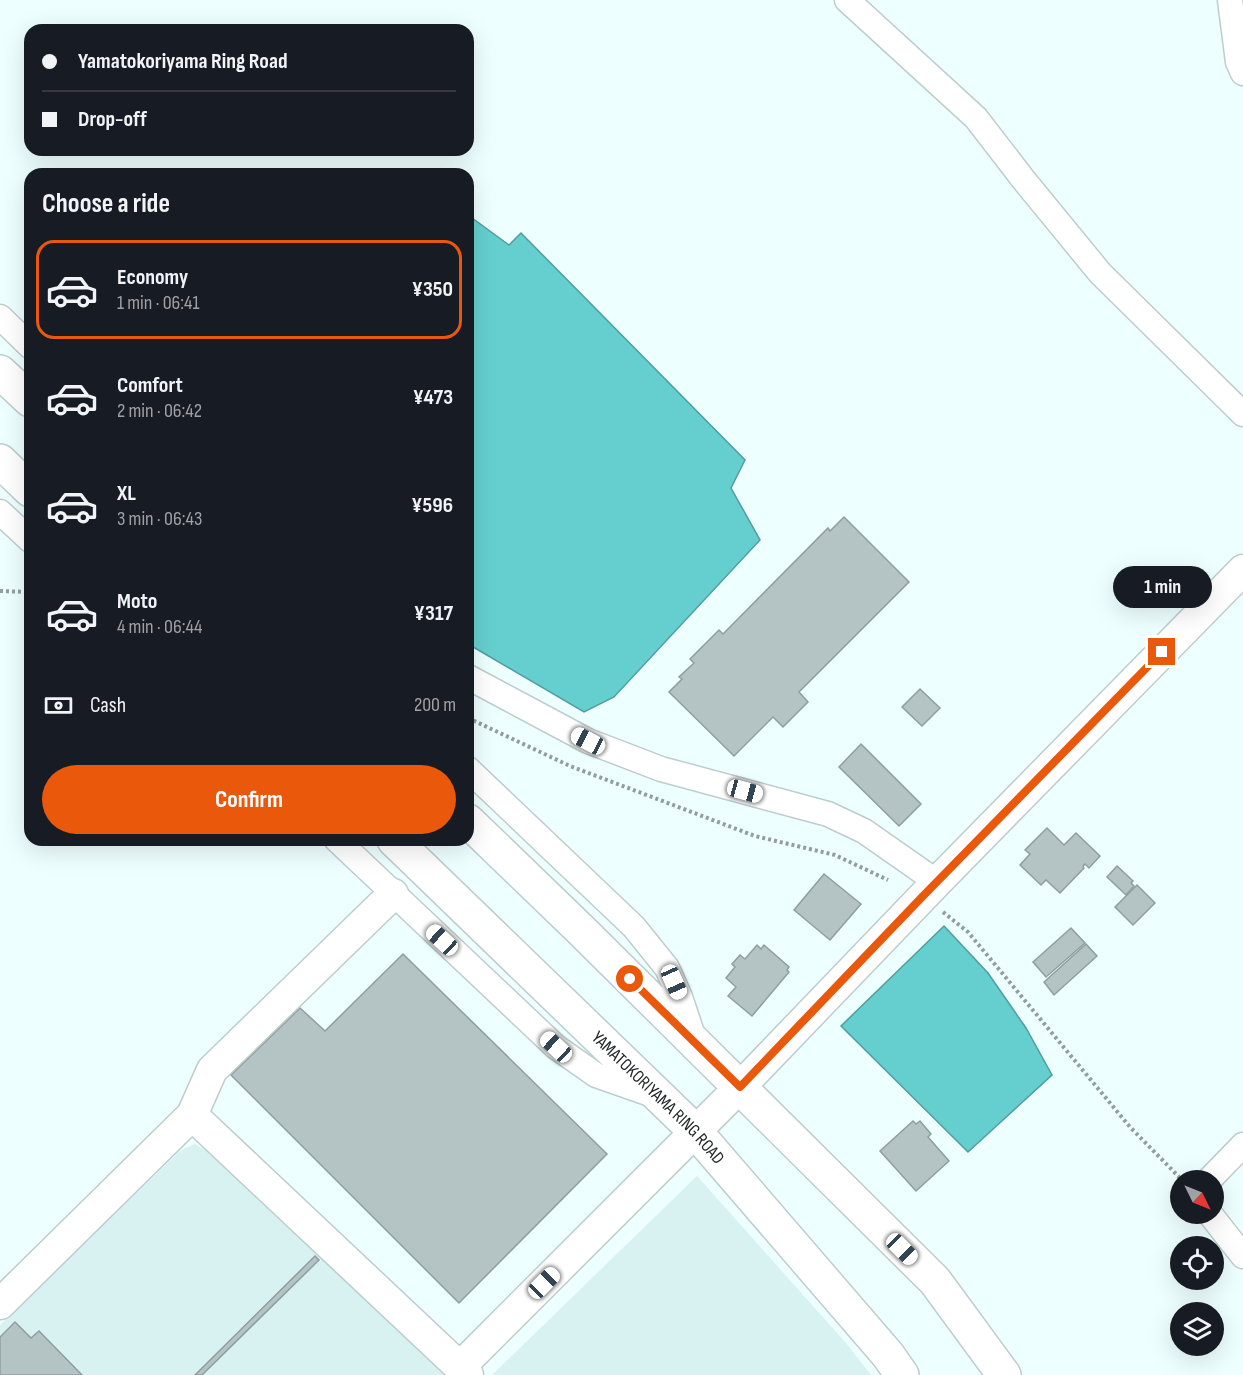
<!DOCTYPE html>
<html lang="en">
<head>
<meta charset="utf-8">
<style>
  body { margin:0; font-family:"Sofia Sans Condensed",sans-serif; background:#242831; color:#f1f3f6; height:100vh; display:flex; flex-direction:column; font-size:22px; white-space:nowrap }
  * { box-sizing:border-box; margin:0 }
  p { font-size:20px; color:#9ea1a6 }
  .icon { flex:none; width:33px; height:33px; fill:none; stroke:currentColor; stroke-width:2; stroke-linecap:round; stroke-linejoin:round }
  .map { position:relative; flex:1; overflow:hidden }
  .drawer { position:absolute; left:24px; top:168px; width:450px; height:678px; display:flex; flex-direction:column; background:#171b24; border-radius:18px; box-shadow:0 6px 24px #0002 }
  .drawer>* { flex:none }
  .hud { position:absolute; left:24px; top:24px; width:450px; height:132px; border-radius:18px; box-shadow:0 6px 24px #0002; display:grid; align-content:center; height:132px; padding:0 18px; background:#171b24 }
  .needle { width:39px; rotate:133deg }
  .fabs { position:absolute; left:1170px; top:1170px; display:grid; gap:12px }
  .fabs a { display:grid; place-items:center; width:54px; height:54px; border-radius:50%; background:#171b24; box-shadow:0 6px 24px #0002; font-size:30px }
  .end { position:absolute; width:27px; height:27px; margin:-14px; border:8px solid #ea580c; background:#fff; box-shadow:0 0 0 3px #fff }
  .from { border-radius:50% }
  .bubble { position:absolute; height:42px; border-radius:21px; background:#171b24; box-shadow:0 6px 24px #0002; font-size:20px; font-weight:700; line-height:42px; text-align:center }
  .car { position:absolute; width:18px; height:36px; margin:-18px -9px; border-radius:8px; box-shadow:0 0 4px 2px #0007; background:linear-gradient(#fff 24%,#345 0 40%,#fff 0 76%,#345 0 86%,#fff 0) }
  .hud b { display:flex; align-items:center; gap:21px; height:57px; font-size:22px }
  .hud b+b { border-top:2px solid #363941 }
  .hud i { width:15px; height:15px; background:#f1f3f6 }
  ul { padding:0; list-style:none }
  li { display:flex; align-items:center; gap:18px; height:99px; margin:0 12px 9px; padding:0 6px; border:3px solid transparent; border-radius:18px }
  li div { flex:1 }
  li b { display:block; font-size:22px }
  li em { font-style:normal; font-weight:700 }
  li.current { border-color:#ea580c }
  li>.icon { width:54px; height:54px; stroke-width:1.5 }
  h2 { padding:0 18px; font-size:27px; line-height:72px }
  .pay { display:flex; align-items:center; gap:15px; height:66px; padding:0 18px; font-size:22px }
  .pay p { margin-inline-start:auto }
  .action { display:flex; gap:12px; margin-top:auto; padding:12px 18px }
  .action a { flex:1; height:69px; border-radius:36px; background:#ea580c; color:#fff; font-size:24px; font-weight:700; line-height:69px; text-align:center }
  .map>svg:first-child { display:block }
  .built { fill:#d8f2f2 }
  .water { fill:#65cfd0; stroke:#519d9e; stroke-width:1.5 }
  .building { fill:#b4c3c3; stroke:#8f9e9e; stroke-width:1.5 }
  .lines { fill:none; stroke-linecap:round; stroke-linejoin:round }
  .minor-casing { stroke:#bdcdcd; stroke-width:27 }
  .tertiary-casing { stroke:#bdcdcd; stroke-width:33 }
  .secondary-casing { stroke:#bdcdcd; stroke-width:36 }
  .path { stroke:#929e9e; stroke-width:4; stroke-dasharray:3 3; stroke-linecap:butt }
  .minor { stroke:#fff; stroke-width:24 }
  .tertiary { stroke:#fff; stroke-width:30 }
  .secondary { stroke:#fff; stroke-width:33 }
  .route { stroke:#ea580c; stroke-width:8 }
  .labels { text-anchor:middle; stroke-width:5; stroke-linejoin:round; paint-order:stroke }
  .street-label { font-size:18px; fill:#222828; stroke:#eff }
</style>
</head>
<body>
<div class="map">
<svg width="1243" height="1375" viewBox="0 0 1243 1375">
  <rect width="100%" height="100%" fill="#eff"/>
  <g class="built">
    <polygon points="195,1144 207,1151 447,1375 0,1375 0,1325 181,1150"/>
    <polygon points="697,1176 846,1343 871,1375 492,1375"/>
  </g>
  <g class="water">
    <polygon points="468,215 509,245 521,233 745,460 731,488 760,540 614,697 584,712 468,644"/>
    <polygon points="944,926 988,973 1026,1028 1052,1075 968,1152 841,1026"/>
  </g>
  <g class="building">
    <polygon points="844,517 909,582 799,692 808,702 783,727 773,717 734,756 669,692 682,679 679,677 694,663 690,659 719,630 723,634 828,528 830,531"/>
    <polygon points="920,689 940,708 922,726 902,707"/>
    <polygon points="861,744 921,804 899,826 839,767"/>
    <polygon points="1047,828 1064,845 1076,833 1100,856 1089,868 1085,864 1083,866 1084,868 1060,893 1046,880 1041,885 1020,865 1030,854 1025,850"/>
    <polygon points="1117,866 1133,881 1131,883 1134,886 1126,895 1107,877"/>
    <polygon points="824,874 861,904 830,940 794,910"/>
    <polygon points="1137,885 1155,903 1133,925 1115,907"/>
    <polygon points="1071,928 1085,943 1046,977 1033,962"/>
    <polygon points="1086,944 1097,956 1054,995 1044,982"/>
    <polygon points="757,945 761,949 764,945 789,967 787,970 789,972 752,1016 728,996 736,987 726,978 735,967 732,964 740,955 745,959"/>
    <polygon points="403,954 607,1154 459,1303 231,1075 300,1008 325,1031"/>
    <polygon points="913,1121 916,1124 920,1121 931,1134 928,1137 949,1161 916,1191 880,1151"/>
    <polygon points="315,1256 319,1260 202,1375 195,1375"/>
    <polygon points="15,1322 31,1338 39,1331 82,1375 0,1375 0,1337"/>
  </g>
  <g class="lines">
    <defs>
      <g id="minor">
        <polyline points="847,0 976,118 1023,179 1100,273 1243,414"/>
        <polyline points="1230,0 1238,62 1243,73"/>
        <polyline points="0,317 30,346"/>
        <polyline points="0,512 30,540"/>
        <polyline points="468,677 588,741 661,769 828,814 864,831 937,882"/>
        <polyline points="468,769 634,927 667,968 680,997 694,1039"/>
        <polyline points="337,840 556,1047 596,1075 653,1095"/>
        <polyline points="1209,1180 1243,1145"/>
        <polyline points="1210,1214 1243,1256"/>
      </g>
      <g id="tertiary">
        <polyline points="192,1115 468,1375"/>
        <polyline points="0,1304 192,1115 212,1070 393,894"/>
        <polyline points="460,1367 740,1087 937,882 1243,570"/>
      </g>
      <g id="secondary">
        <polyline points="0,372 30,400"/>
        <polyline points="0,461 30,490"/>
        <polyline points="468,821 582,931 935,1281 1004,1375"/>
        <path id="s1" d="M394 840 695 1131 888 1355 902 1375"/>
      </g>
    </defs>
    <use href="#minor" class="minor-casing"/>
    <use href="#tertiary" class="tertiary-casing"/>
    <use href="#secondary" class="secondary-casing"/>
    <g class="path">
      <polyline points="0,591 30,592"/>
      <polyline points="468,718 570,766 755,836 835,855 888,880"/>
      <polyline points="943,912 968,932 1130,1127 1182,1180"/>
    </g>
    <use href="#minor" class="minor"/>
    <use href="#tertiary" class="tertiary"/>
    <use href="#secondary" class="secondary"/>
  </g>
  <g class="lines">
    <polyline class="route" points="630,979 740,1087 923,896 1162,652"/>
  </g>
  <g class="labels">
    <g class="street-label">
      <text dy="6" stroke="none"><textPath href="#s1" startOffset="369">YAMATOKORIYAMA RING ROAD</textPath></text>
    </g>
  </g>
</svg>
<div class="fabs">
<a><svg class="needle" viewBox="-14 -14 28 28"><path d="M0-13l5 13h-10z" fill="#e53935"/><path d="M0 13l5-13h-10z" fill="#9ea1a6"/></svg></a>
<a><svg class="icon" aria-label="locate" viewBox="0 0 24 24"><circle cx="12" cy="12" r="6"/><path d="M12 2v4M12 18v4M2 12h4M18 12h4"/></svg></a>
<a><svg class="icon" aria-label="layers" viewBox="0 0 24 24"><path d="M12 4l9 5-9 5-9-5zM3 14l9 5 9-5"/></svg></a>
</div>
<i class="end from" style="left:630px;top:979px"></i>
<i class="end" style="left:1162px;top:652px"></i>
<div class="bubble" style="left:1113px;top:566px;width:99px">1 min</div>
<i class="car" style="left:588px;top:741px;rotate:298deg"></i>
<i class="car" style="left:745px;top:791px;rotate:105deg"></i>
<i class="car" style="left:442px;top:940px;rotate:313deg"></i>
<i class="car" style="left:674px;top:982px;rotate:156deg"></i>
<i class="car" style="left:556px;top:1047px;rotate:313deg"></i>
<i class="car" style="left:902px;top:1249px;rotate:135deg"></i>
<i class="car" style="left:544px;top:1283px;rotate:45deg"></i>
<div class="hud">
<b><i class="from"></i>Yamatokoriyama Ring Road</b>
<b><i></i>Drop-off</b>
</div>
<section class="drawer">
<h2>Choose a ride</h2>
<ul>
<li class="current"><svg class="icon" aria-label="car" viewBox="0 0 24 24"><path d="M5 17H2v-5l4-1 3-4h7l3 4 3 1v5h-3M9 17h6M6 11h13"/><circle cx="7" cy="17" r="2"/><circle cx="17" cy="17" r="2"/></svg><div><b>Economy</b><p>1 min · 06:41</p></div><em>¥350</em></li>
<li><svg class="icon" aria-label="car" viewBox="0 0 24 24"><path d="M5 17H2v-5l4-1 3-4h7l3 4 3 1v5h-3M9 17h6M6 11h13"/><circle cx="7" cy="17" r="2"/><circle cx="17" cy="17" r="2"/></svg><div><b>Comfort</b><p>2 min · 06:42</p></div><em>¥473</em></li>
<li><svg class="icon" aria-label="car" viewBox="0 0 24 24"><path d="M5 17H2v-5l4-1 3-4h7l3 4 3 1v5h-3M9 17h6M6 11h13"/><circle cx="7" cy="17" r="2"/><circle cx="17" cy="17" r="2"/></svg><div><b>XL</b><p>3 min · 06:43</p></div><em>¥596</em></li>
<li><svg class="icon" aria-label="car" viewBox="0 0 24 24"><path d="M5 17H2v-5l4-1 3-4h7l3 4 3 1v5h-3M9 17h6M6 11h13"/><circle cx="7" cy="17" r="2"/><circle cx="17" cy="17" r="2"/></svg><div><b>Moto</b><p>4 min · 06:44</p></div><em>¥317</em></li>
</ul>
<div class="pay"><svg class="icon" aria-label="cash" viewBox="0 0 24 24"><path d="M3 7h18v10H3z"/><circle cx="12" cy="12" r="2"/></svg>Cash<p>200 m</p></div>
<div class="action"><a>Confirm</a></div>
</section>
</div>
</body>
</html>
